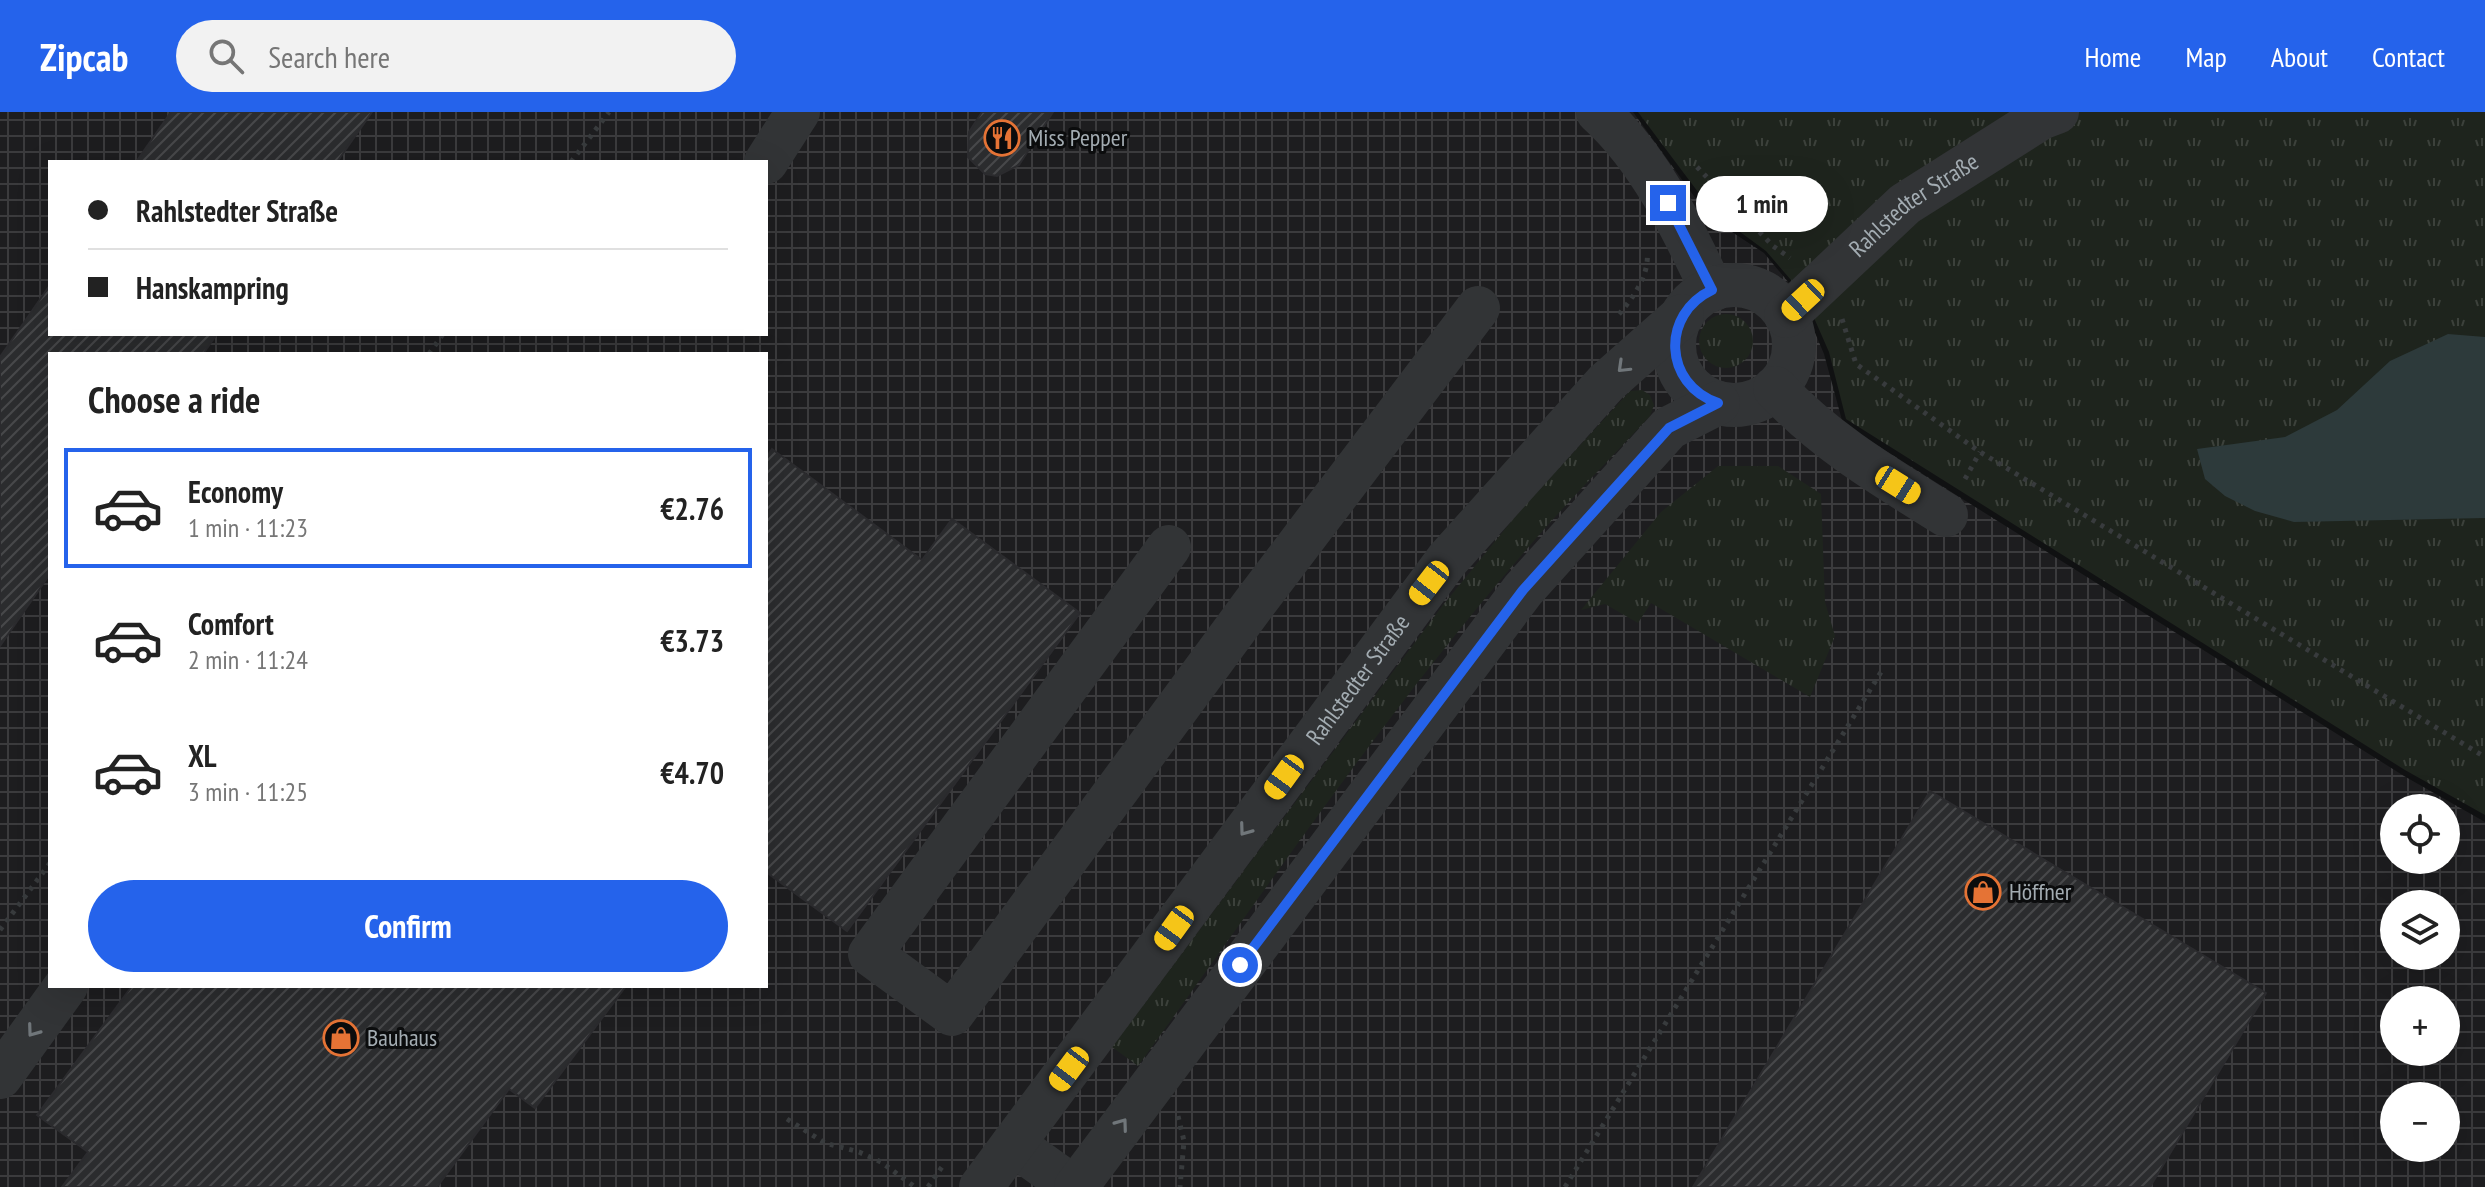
<!DOCTYPE html>
<html lang="en">
<head>
<meta charset="utf-8">
<style>
  body { margin:0; font-family:"PT Sans Narrow",sans-serif; background:#f2f2f2; color:#222; height:100vh; display:flex; flex-direction:column; font-size:30px; white-space:nowrap }
  * { box-sizing:border-box; margin:0 }
  p { font-size:26px; color:#767676 }
  .icon { flex:none; width:44px; height:44px; fill:none; stroke:currentColor; stroke-width:2; stroke-linecap:round; stroke-linejoin:round }
  .map { position:relative; flex:1; overflow:hidden }
  .sheet { position:absolute; left:48px; top:240px; width:720px; height:636px; display:flex; flex-direction:column; background:#fff; border-radius:0px; box-shadow:0 8px 32px #0002 }
  .sheet>* { flex:none }
  .guide { position:absolute; left:48px; top:48px; width:720px; height:176px; border-radius:0px; box-shadow:0 8px 32px #0002; display:grid; align-content:center; height:176px; padding:0 40px; background:#fff }
  .buttons { position:absolute; left:2380px; top:682px; display:grid; gap:16px }
  .buttons a { display:grid; place-items:center; width:80px; height:80px; border-radius:50%; background:#fff; box-shadow:0 8px 32px #0002; font-size:40px }
  .end { position:absolute; width:36px; height:36px; margin:-18px; border:10px solid #2563eb; background:#fff; box-shadow:0 0 0 4px #fff }
  .from { border-radius:50% }
  .bubble { position:absolute; height:56px; border-radius:28px; background:#fff; box-shadow:0 8px 32px #0002; font-size:26px; font-weight:600; line-height:56px; text-align:center }
  .car { position:absolute; width:24px; height:48px; margin:-24px -12px; border-radius:10px; box-shadow:0 0 6px 2px #0007; background:linear-gradient(#f5c518 24%,#345 0 40%,#f5c518 0 76%,#345 0 86%,#f5c518 0) }
  .guide b { display:flex; align-items:center; gap:28px; height:76px; font-size:30px }
  .guide b+b { border-top:2px solid #e0e0e0 }
  .guide i { width:20px; height:20px; background:#222 }
  ul { padding:0; list-style:none }
  li { display:flex; align-items:center; gap:24px; height:120px; margin:0 16px 12px; padding:0 24px; border:4px solid transparent; border-radius:0px }
  li div { flex:1 }
  li b { display:block; font-size:30px }
  li em { font-style:normal; font-weight:600 }
  li.on { border-color:#2563eb }
  li>.icon { width:72px; height:72px; stroke-width:1.5 }
  h2 { padding:0 40px; font-size:36px; line-height:96px }
  .cta { display:flex; gap:16px; margin-top:auto; padding:16px 40px }
  .cta a { flex:1; height:92px; border-radius:48px; background:#2563eb; color:#fff; font-size:32px; font-weight:600; line-height:92px; text-align:center }
  header { display:flex; align-items:center; gap:48px; box-sizing:border-box; height:112px; padding:0 40px; background:#2563eb; color:#fff }
  header strong { font-size:38px }
  nav { display:flex; gap:44px; margin-inline-start:auto; font-size:28px }
  .search { width:560px; height:72px; background:#f2f2f2; display:flex; align-items:center; gap:20px; box-sizing:border-box; padding:0 28px; border-radius:44px; color:#767676; font-size:30px }
  .map>svg:first-child { display:block }
  .industrial { fill:url(#industrial-grid); fill-rule:evenodd }
  .grass { fill:url(#grass-tufts) }
  .water { fill:#2d3a3b }
  .building { fill:url(#building-hatch); stroke:#2b2b2e; stroke-width:2 }
  .lines { fill:none; stroke-linecap:round; stroke-linejoin:round }
  .path { stroke:#383b3d; stroke-width:5; stroke-dasharray:4 6; stroke-linecap:butt }
  .minor { stroke:#323436; stroke-width:44 }
  .oneway { stroke:#70767a }
  .route { stroke:#2563eb; stroke-width:10 }
  .labels { text-anchor:middle; stroke-width:6; stroke-linejoin:round; paint-order:stroke }
  .poi-label { font-size:24px; fill:#a3acb2; stroke:#0b0c0d; text-anchor:start }
  .street-label { font-size:24px; fill:#a3acb2; stroke:#0b0c0d }
</style>
</head>
<body>
<header>
<strong>Zipcab</strong>
<div class="search"><svg class="icon" aria-label="search" viewBox="0 0 24 24"><circle cx="10" cy="10" r="6"/><path d="M15 15l6 6"/></svg>Search here</div>
<nav><a>Home</a><a>Map</a><a>About</a><a>Contact</a></nav>
</header>
<div class="map">
<svg width="2485" height="1075" viewBox="0 0 2485 1075">
  <defs>
    <pattern id="industrial-grid" width="8" height="8" patternUnits="userSpaceOnUse" patternTransform="scale(2)"><rect width="8" height="8" fill="#1d1d1f"/><path d="M0 4h8M4 0v8" fill="none" stroke="#3b3b3d"/></pattern>
    <pattern id="grass-tufts" width="24" height="20" patternUnits="userSpaceOnUse" patternTransform="scale(2)"><rect width="24" height="20" fill="#1e241d"/><path d="M3 7l-1-3M5 7V3M7 7l1-3M15 17l-1-3M17 17v-4M19 17l1-3" fill="none" stroke="#3c413b"/></pattern>
    <pattern id="building-hatch" width="6" height="6" patternUnits="userSpaceOnUse" patternTransform="scale(2)"><rect width="6" height="6" fill="#2b2c2e"/><path d="M-1 1l2-2M0 6l6-6M5 7l2-2" fill="none" stroke="#47484a"/></pattern>
  </defs>
  <rect width="100%" height="100%" fill="#101112"/>
  <path class="industrial" d="M0 0H1633L1709 105 1764 141 1799 183 1824 242 1843 312 2404 664 2485 710V1075H0ZM50 50H766V222H50ZM50 242H766V874H50ZM2394 696H2446V748H2394ZM2394 792H2446V844H2394ZM2394 888H2446V940H2394ZM2394 984H2446V1036H2394Z"/>
  <g class="grass">
    <polygon points="1638,0 2485,0 2485,703 2405,658 1846,307 1829,240 1804,183 1766,139 1713,100"/>
    <circle cx="1726" cy="229" r="27"/>
    <path d="M1642 278 1650 283 1654 293 1650 304C1616 341 1580 377 1547 414 1397 583 1270 772 1138 954L1112 935 1443 493 1524 394 1630 279Z"/>
    <polygon points="1718,354 1778,354 1821,382 1825,490 1835,524 1810,585 1651,491 1638,511 1605,492 1581,498 1661,400"/>
  </g>
  <polygon class="water" points="2448,222 2485,225 2485,406 2294,410 2255,399 2225,384 2205,367 2197,337 2285,325 2337,298 2390,249"/>
  <g class="building">
    <polygon points="171,0 372,0 337,50 136,50"/>
    <polygon points="982,0 1053,0 1019,53 997,64 985,62 968,45 969,20"/>
    <polygon points="50,173 50,222 217,222 203,242 50,242 50,462 0,534 0,245"/>
    <polygon points="772,337 922,448 952,407 1080,501 847,819 766,760 766,346"/>
    <polygon points="1930,679 2266,881 2150,1075 1693,1075"/>
    <polygon points="132,874 626,874 535,996 509,977 437,1075 62,1075 88,1040 37,1003"/>
  </g>
  <g class="lines">
    <g class="path">
      <polyline points="571,50 609,0"/>
      <polyline points="1697,55 1773,134 1790,146"/>
      <path d="M1619 202C1633 186 1650 162 1647 140"/>
      <polyline points="1842,207 1856,252 1980,340 2485,645"/>
      <polyline points="429,242 443,222"/>
      <polyline points="1965,367 1980,340"/>
      <polyline points="0,818 50,751"/>
      <polyline points="1178,1004 1184,1029 1180,1075"/>
      <polyline points="787,1007 825,1031 859,1040 881,1050 915,1075"/>
      <polyline points="928,1075 944,1052"/>
      <polyline points="1565,1075 1881,560"/>
    </g>
    <g class="minor">
      <path d="M1598 0C1650 47 1682 115 1712 178"/>
      <polyline points="766,50 798,0"/>
      <circle cx="1734" cy="233" r="60"/>
      <path id="s1" d="M1786 204 1905 92 2041 6 2057 0"/>
      <path d="M1775 276C1825 330 1885 365 1946 403"/>
      <polyline points="1169,435 870,842 952,902 1253,493 1478,196"/>
      <polyline points="0,965 66,874"/>
      <polyline points="1013,1032 1073,1075"/>
      <path id="s2" d="M981 1075 1447 448 1606 271 1682 204"/>
      <polyline points="1076,1075 1523,478 1669,316 1718,291"/>
    </g>
  </g>
  <defs><path id="oneway-chevron" d="M-2-3.5L2.5 0L-2 3.5" fill="none" stroke-width="1.6" stroke-linecap="round" stroke-linejoin="round" transform="scale(2)"/></defs>
  <g class="oneway">
    <use href="#oneway-chevron" transform="translate(1623 255) rotate(136)"/>
    <use href="#oneway-chevron" transform="translate(1245 718) rotate(126)"/>
    <use href="#oneway-chevron" transform="translate(33 919) rotate(126)"/>
    <use href="#oneway-chevron" transform="translate(1122 1012) rotate(-54)"/>
  </g>
  <g class="lines">
    <path class="route" d="M1240 853 1523 478 1669 316 1718 291C1663 272 1661 202 1712 178L1668 91"/>
  </g>
  <defs>
    <symbol id="restaurant-ring" viewBox="-11 -11 22 22"><circle r="9.5" fill="#0b0c0d" stroke="#e57335" stroke-width="1.5"/><path d="M-5-6h1v4h1v-4h1v4h1v-4h1v5L-1.5 .5V6h-2V.5L-5-1ZM5-6V6H3V1.5H1.5Q1.5-4 5-6Z" fill="#e57335"/></symbol>
    <symbol id="shop-ring" viewBox="-11 -11 22 22"><circle r="9.5" fill="#0b0c0d" stroke="#e57335" stroke-width="1.5"/><path d="M-5-2.5h2.3a2.7 3.5 0 0 1 5.4 0H5L5.5 6h-11ZM-1.5-2.5h3a1.5 2.3 0 0 0-3 0Z" fill="#e57335"/></symbol>
  </defs>
  <g fill-rule="evenodd">
    <use href="#restaurant-ring" x="982" y="6" width="40" height="40"/>
    <use href="#shop-ring" x="1963" y="760" width="40" height="40"/>
    <use href="#shop-ring" x="321" y="906" width="40" height="40"/>
  </g>
  <g class="labels">
    <g class="poi-label">
      <text x="1028" y="34">Miss Pepper</text>
      <text x="2009" y="788">Höffner</text>
      <text x="367" y="934">Bauhaus</text>
    </g>
    <g class="street-label">
      <text dy="8" stroke="none"><textPath href="#s1" startOffset="170">Rahlstedter Straße</textPath></text>
      <text dy="8" stroke="none"><textPath href="#s2" startOffset="632">Rahlstedter Straße</textPath></text>
    </g>
  </g>
</svg>
<div class="buttons">
<a><svg class="icon" aria-label="locate" viewBox="0 0 24 24"><circle cx="12" cy="12" r="6"/><path d="M12 2v4M12 18v4M2 12h4M18 12h4"/></svg></a>
<a><svg class="icon" aria-label="layers" viewBox="0 0 24 24"><path d="M12 4l9 5-9 5-9-5zM3 14l9 5 9-5"/></svg></a>
<a>+</a>
<a>−</a>
</div>
<i class="end from" style="left:1240px;top:853px"></i>
<i class="end" style="left:1668px;top:91px"></i>
<div class="bubble" style="left:1696px;top:64px;width:132px">1 min</div>
<i class="car" style="left:1803px;top:188px;rotate:227deg"></i>
<i class="car" style="left:1898px;top:373px;rotate:122deg"></i>
<i class="car" style="left:1429px;top:471px;rotate:218deg"></i>
<i class="car" style="left:1284px;top:665px;rotate:216deg"></i>
<i class="car" style="left:1174px;top:816px;rotate:216deg"></i>
<i class="car" style="left:1069px;top:957px;rotate:217deg"></i>
<div class="guide">
<b><i class="from"></i>Rahlstedter Straße</b>
<b><i></i>Hanskampring</b>
</div>
<section class="sheet">
<h2>Choose a ride</h2>
<ul>
<li class="on"><svg class="icon" aria-label="car" viewBox="0 0 24 24"><path d="M5 17H2v-5l4-1 3-4h7l3 4 3 1v5h-3M9 17h6M6 11h13"/><circle cx="7" cy="17" r="2"/><circle cx="17" cy="17" r="2"/></svg><div><b>Economy</b><p>1 min · 11:23</p></div><em>€2.76</em></li>
<li><svg class="icon" aria-label="car" viewBox="0 0 24 24"><path d="M5 17H2v-5l4-1 3-4h7l3 4 3 1v5h-3M9 17h6M6 11h13"/><circle cx="7" cy="17" r="2"/><circle cx="17" cy="17" r="2"/></svg><div><b>Comfort</b><p>2 min · 11:24</p></div><em>€3.73</em></li>
<li><svg class="icon" aria-label="car" viewBox="0 0 24 24"><path d="M5 17H2v-5l4-1 3-4h7l3 4 3 1v5h-3M9 17h6M6 11h13"/><circle cx="7" cy="17" r="2"/><circle cx="17" cy="17" r="2"/></svg><div><b>XL</b><p>3 min · 11:25</p></div><em>€4.70</em></li>
</ul>
<div class="cta"><a>Confirm</a></div>
</section>
</div>
</body>
</html>
